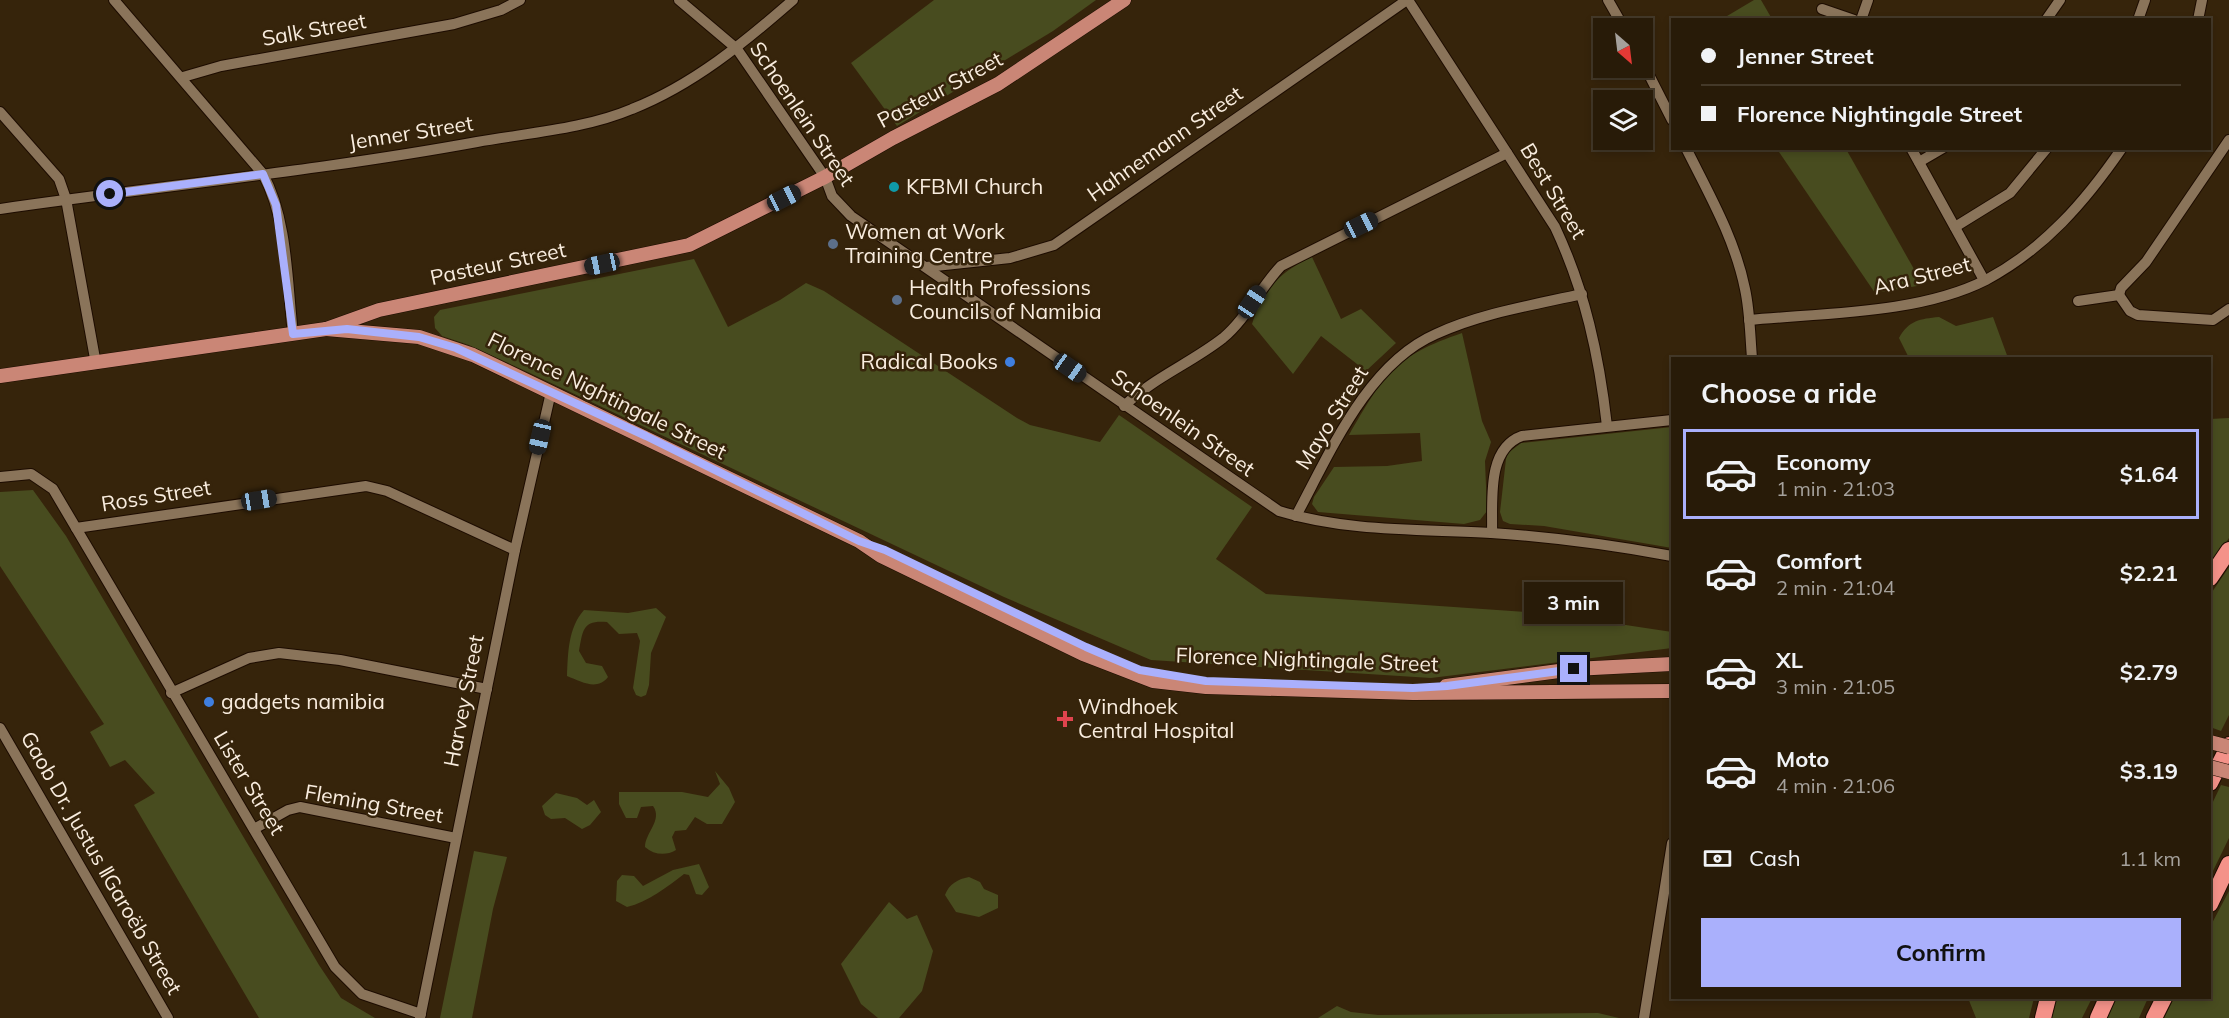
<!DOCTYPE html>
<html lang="en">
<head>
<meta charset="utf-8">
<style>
  body { margin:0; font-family:Mulish,sans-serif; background:#302412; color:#f1f3f6; height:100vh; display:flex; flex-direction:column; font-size:22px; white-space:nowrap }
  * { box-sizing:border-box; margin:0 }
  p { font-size:20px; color:#a5a19c }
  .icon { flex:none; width:33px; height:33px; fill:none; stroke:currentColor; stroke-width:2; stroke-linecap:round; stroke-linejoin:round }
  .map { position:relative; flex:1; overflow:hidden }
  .sheet { position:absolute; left:1671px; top:357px; width:540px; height:642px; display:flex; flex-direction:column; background:#281b08; border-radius:0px; box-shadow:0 3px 9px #0003,0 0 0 2px #443929 }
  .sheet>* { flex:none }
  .banner { position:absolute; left:1671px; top:18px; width:540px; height:132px; border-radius:0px; box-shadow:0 3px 9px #0003,0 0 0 2px #443929; display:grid; align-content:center; height:132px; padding:0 30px; background:#281b08 }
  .needle { width:39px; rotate:152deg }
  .controls { position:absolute; left:1593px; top:18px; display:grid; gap:12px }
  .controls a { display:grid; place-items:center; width:60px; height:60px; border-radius:0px; background:#281b08; box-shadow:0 3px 9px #0003,0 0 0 2px #443929; font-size:30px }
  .end { position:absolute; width:27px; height:27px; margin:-14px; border:8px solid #aab0fc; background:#111; box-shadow:0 0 0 3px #111 }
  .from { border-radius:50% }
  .bubble { position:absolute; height:42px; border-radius:0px; background:#281b08; box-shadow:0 3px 9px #0003,0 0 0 2px #443929; font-size:20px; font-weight:700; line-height:42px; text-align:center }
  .car { position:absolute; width:18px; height:36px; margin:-18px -9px; border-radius:8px; box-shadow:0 0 4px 2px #0007; background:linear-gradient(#222 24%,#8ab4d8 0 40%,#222 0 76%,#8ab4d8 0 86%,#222 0) }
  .banner b { display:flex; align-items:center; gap:21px; height:57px; font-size:22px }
  .banner b+b { border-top:2px solid #443929 }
  .banner i { width:15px; height:15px; background:#f1f3f6 }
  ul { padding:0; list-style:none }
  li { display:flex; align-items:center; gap:18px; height:90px; margin:0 12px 9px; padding:0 18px; border:3px solid transparent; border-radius:0px }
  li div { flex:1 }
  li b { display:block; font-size:22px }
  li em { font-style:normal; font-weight:700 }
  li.on { border-color:#aab0fc }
  li>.icon { width:54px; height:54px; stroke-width:1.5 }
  h2 { padding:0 30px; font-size:27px; line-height:72px }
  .pay { display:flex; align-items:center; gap:15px; height:66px; padding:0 30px; font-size:22px }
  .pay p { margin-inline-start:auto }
  .button { display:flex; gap:12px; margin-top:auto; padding:12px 30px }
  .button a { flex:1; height:69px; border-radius:0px; background:#aab0fc; color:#111; font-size:24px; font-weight:700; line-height:69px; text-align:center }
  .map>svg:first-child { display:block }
  .green { fill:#484c1f }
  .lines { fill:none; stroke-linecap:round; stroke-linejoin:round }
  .minor-casing { stroke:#1d0c00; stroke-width:12 }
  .major-casing { stroke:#1d0c00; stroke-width:15 }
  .highway-casing { stroke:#1d0c00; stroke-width:18 }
  .minor { stroke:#8a745a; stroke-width:10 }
  .major { stroke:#ca8676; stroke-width:14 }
  .highway { stroke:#f49289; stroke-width:16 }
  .major-bridge-casing { stroke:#1d0c00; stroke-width:15; stroke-linecap:butt }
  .major-bridge { stroke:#ca8676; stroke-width:14 }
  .route { stroke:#aab0fc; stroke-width:8 }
  .culture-dot { fill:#0f9aa8; stroke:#36240b; stroke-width:2 }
  .service-dot { fill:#5c6f8a; stroke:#36240b; stroke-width:2 }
  .shop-dot { fill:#3f7fe0; stroke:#36240b; stroke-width:2 }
  .health-dot { fill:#e0444e; stroke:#36240b; stroke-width:2 }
  .labels { text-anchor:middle; stroke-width:5; stroke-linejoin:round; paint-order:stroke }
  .street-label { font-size:21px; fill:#f9eddf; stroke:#36240b }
  .poi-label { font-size:21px; fill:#f9eddf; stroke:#36240b; text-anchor:start }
</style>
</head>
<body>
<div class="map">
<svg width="2229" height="1018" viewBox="0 0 2229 1018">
  <rect width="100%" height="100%" fill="#36240b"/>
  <g class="green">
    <polygon points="934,0 1096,0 1053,31 897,126 851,63"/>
    <polygon points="1754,0 1761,0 1772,19 1722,19"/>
    <polygon points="1777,149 1846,149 1923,285 1875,293"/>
    <path d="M1312 257 1341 319 1361 309 1396 343 1366 371 1321 336 1293 374 1252 324C1263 290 1279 272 1312 257Z"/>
    <polygon points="694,259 728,327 780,300 806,283 824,291 1017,418 1030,425 1100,442 1119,415 1252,507 1216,559 1266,594 1553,614 1672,632 1672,648 1431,678 1151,660 1004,597 532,374 469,345 442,336 435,328 434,317 440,310"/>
    <path d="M1939 317 1956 326 1993 317 2008 358H1909L1899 338C1909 320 1920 319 1939 317Z"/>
    <path d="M1462 333 1482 421 1491 442 1485 461 1487 511 1480 520 1464 524 1318 512 1312 504 1314 497 1334 467 1387 466 1422 461 1420 433 1349 435C1384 375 1394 356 1462 333Z"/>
    <polygon points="2229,418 2229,538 2210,566 2210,419"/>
    <polygon points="1672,427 1672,548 1544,526 1510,524 1503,521 1500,512 1506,459 1508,453 1521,443"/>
    <polygon points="33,490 66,536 319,965 341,998 375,1018 259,1018 134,805 155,793 125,760 110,767 90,732 104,724 0,566 0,492"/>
    <polygon points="2229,567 2229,715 2221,731 2210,727 2210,595"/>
    <path d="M656 608 666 617 651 653 649 685 646 695 641 697 636 695 633 688 640 641 637 633 619 634 607 622C583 620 583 629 579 651L586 663 602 666 608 677C597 691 582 682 567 676 568 653 568 628 584 610L628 613Z"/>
    <path d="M715 771 729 788 735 802 722 824H707L695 817 686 830 675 831 672 837 676 850C666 856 654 855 645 847 645 833 663 820 653 806L641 807 637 818H626L619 804V792H682L708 797 720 784Z"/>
    <polygon points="2221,785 2229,787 2229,838 2210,877 2210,808"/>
    <polygon points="556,793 577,798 587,805 594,800 601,812 590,825 582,829 565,818 551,819 545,815 542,806"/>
    <polygon points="474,851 507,857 493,909 472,1018 440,1018"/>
    <path d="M699 864 709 887 702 895 696 894 689 875 684 874C667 887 648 902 627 907L616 901 617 881 622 875 634 876 643 886 673 870Z"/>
    <path d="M969 877 980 882 984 889 998 895V908L979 917 956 912 945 895C949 884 958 879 969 877Z"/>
    <polygon points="2229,891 2229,1018 2164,1018 2174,998 2210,998 2210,927"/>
    <polygon points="889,902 907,919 917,915 933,951 922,991 899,1018 878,1018 861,1004 841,964"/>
    <polygon points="1968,998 2034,998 2029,1018 1976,1018"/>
    <polygon points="2055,998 2092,998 2082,1018 2050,1018"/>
    <polygon points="2113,998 2148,998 2139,1018 2104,1018"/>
    <polygon points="1337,1006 1351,1012 1378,1015 1598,1013 1619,1018 1318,1018"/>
  </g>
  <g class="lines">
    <defs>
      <g id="minor">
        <path d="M114 0 263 174C288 220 287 282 293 334"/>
        <path d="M679 0 737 49 825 177 832 196 851 216 1279 511C1347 532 1420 529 1491 533 1552 537 1612 545 1672 556"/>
        <path d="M1408 0 1555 227C1585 291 1599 355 1607 426"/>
        <polyline points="1608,0 1624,28"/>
        <polyline points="1822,9 1854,20"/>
        <polyline points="1861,20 1868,0"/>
        <polyline points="2046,20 2060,0"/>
        <polyline points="2138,20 2145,0"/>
        <polyline points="2198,20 2202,0"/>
        <polyline points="1642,61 1672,120"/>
        <polyline points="183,77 221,66 454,24 501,10 520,0"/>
        <polyline points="0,112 59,179 66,199 96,364"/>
        <path d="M1686 148C1709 194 1735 239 1745 289 1750 312 1750 335 1752 358"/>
        <polyline points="1911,148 1984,280"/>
        <polyline points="1919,162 1943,148"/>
        <path d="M0 209C159 186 319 171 477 142 527 133 585 129 632 109 693 85 745 42 793 0"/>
        <polyline points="1955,227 2010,193 2047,148"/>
        <polyline points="926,267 1010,258 1054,245 1407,0"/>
        <polyline points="2119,295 2121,288 2146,262 2229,140"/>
        <polyline points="2119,295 2130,311 2138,315 2213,320 2229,309"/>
        <polyline points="2078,301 2119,295"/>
        <path d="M1749 320C1823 313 1919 314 1986 280 2044 249 2085 202 2122 148"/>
        <path d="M1124 406C1153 378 1191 363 1223 338 1247 318 1260 288 1281 266L1507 153"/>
        <polyline points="0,477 31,474 53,489 335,967 362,994 421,1014"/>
        <path d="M1296 516C1330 453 1367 364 1436 334 1482 313 1533 305 1582 294"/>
        <polyline points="76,528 366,486 387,491 515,550"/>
        <path d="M1492 533C1493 501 1486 449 1522 436L1672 420"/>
        <polyline points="171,693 249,658 279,653 340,660 487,689"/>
        <polyline points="0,728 168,1018"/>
        <polyline points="254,829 288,810 300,807 456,838"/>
        <polyline points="420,1018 515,550 551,392"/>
        <polyline points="1644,1018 1672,843"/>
      </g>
      <g id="major">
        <polyline points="326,329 419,337 473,355 859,541 881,556 1083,654 1153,681 1206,687 1413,693 1672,691"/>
        <polyline points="0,376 326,329 379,310 689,245 825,177 893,138 998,84 1124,0"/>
        <polyline points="1446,686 1574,669 1672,664"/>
      </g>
      <g id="highway">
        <polyline points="2210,578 2229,550"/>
        <polyline points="2210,783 2229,745"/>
        <polyline points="2210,904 2229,864"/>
        <polyline points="2043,1018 2048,998"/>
        <polyline points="2098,1018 2107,998"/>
        <polyline points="2154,1018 2164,998"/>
      </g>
    </defs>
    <use href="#minor" class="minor-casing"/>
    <use href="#major" class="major-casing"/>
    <use href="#highway" class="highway-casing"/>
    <use href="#minor" class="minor"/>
    <use href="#major" class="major"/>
    <use href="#highway" class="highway"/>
    <defs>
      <g id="major-bridge">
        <polyline points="2210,742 2229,747"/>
        <polyline points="2210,767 2229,772"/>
      </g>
    </defs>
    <use href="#major-bridge" class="major-bridge-casing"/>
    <use href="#major-bridge" class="major-bridge"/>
  </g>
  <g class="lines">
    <polyline class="route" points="110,194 263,174 276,205 293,334 347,329 419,337 456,348 646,436 859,541 885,550 1086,647 1140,670 1206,681 1413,688 1447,686 1574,669"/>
  </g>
  <circle class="culture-dot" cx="894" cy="187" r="6"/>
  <g class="service-dot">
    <circle cx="833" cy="244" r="6"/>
    <circle cx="897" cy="300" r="6"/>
  </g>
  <g class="shop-dot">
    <circle cx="1010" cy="362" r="6"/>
    <circle cx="209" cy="702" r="6"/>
  </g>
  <path class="health-dot" d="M1062 710h6v6h6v6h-6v6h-6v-6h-6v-6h6z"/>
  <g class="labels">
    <g class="street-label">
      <text transform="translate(314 30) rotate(-10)" y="7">Salk Street</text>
      <text transform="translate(940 90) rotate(-28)" y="7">Pasteur Street</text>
      <text transform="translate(802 114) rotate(56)" y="7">Schoenlein Street</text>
      <text transform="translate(411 133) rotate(-9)" y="7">Jenner Street</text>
      <text transform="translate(1165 144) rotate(-35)" y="7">Hahnemann Street</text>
      <text transform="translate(1553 191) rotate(59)" y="7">Best Street</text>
      <text transform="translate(498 264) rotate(-12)" y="7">Pasteur Street</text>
      <text transform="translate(1922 276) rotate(-14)" y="7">Ara Street</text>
      <text transform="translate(607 396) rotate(26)" y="7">Florence Nightingale Street</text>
      <text transform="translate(1332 418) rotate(-58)" y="7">Mayo Street</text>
      <text transform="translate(1183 423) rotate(35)" y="7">Schoenlein Street</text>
      <text transform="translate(156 496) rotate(-9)" y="7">Ross Street</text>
      <text transform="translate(1307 660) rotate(2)" y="7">Florence Nightingale Street</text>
      <text transform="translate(464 701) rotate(-79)" y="7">Harvey Street</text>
      <text transform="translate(249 783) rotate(59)" y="7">Lister Street</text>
      <text transform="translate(374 804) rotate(10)" y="7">Fleming Street</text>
      <text transform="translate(101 863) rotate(60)" y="7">Gaob Dr. Justus ǁGaroëb Street</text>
    </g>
    <g class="poi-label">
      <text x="906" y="194">KFBMI Church</text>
      <text x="845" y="239">Women at Work<tspan x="845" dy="24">Training Centre</tspan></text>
      <text x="909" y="295">Health Professions<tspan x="909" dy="24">Councils of Namibia</tspan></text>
      <text x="998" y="369" text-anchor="end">Radical Books</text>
      <text x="221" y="709">gadgets namibia</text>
      <text x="1078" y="714">Windhoek<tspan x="1078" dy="24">Central Hospital</tspan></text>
    </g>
  </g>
</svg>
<div class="controls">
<a><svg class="needle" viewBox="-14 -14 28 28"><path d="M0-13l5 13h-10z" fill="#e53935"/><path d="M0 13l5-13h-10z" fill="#a5a19c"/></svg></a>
<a><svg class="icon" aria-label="layers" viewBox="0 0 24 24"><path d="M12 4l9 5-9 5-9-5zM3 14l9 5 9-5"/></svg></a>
</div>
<i class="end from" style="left:110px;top:194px"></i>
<i class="end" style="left:1574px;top:669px"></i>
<div class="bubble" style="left:1524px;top:582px;width:99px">3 min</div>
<i class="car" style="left:784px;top:198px;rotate:63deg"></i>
<i class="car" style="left:1361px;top:225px;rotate:64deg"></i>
<i class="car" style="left:602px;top:264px;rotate:258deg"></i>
<i class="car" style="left:1252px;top:302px;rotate:34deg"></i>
<i class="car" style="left:1070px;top:368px;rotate:125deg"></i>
<i class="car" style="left:540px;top:437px;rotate:193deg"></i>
<i class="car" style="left:259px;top:500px;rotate:81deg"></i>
<div class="banner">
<b><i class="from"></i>Jenner Street</b>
<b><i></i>Florence Nightingale Street</b>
</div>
<section class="sheet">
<h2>Choose a ride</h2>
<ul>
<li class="on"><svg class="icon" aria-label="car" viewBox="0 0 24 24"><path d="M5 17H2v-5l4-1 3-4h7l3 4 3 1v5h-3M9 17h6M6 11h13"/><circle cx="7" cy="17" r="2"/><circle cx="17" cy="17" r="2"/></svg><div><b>Economy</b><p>1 min · 21:03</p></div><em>$1.64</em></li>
<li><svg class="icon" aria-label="car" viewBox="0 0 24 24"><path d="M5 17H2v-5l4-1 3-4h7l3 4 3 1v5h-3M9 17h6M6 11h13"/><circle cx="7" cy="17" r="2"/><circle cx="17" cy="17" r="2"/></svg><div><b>Comfort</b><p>2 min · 21:04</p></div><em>$2.21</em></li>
<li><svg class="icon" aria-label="car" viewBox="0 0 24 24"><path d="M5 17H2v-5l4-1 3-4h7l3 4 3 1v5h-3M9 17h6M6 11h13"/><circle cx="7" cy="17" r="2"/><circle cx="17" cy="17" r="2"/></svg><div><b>XL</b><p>3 min · 21:05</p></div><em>$2.79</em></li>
<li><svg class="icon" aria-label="car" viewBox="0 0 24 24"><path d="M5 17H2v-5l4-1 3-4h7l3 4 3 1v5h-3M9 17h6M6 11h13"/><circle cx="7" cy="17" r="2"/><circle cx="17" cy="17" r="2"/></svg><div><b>Moto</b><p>4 min · 21:06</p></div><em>$3.19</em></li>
</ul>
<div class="pay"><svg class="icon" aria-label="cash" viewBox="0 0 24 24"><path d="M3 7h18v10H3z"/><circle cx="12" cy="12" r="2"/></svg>Cash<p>1.1 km</p></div>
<div class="button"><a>Confirm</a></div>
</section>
</div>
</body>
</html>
